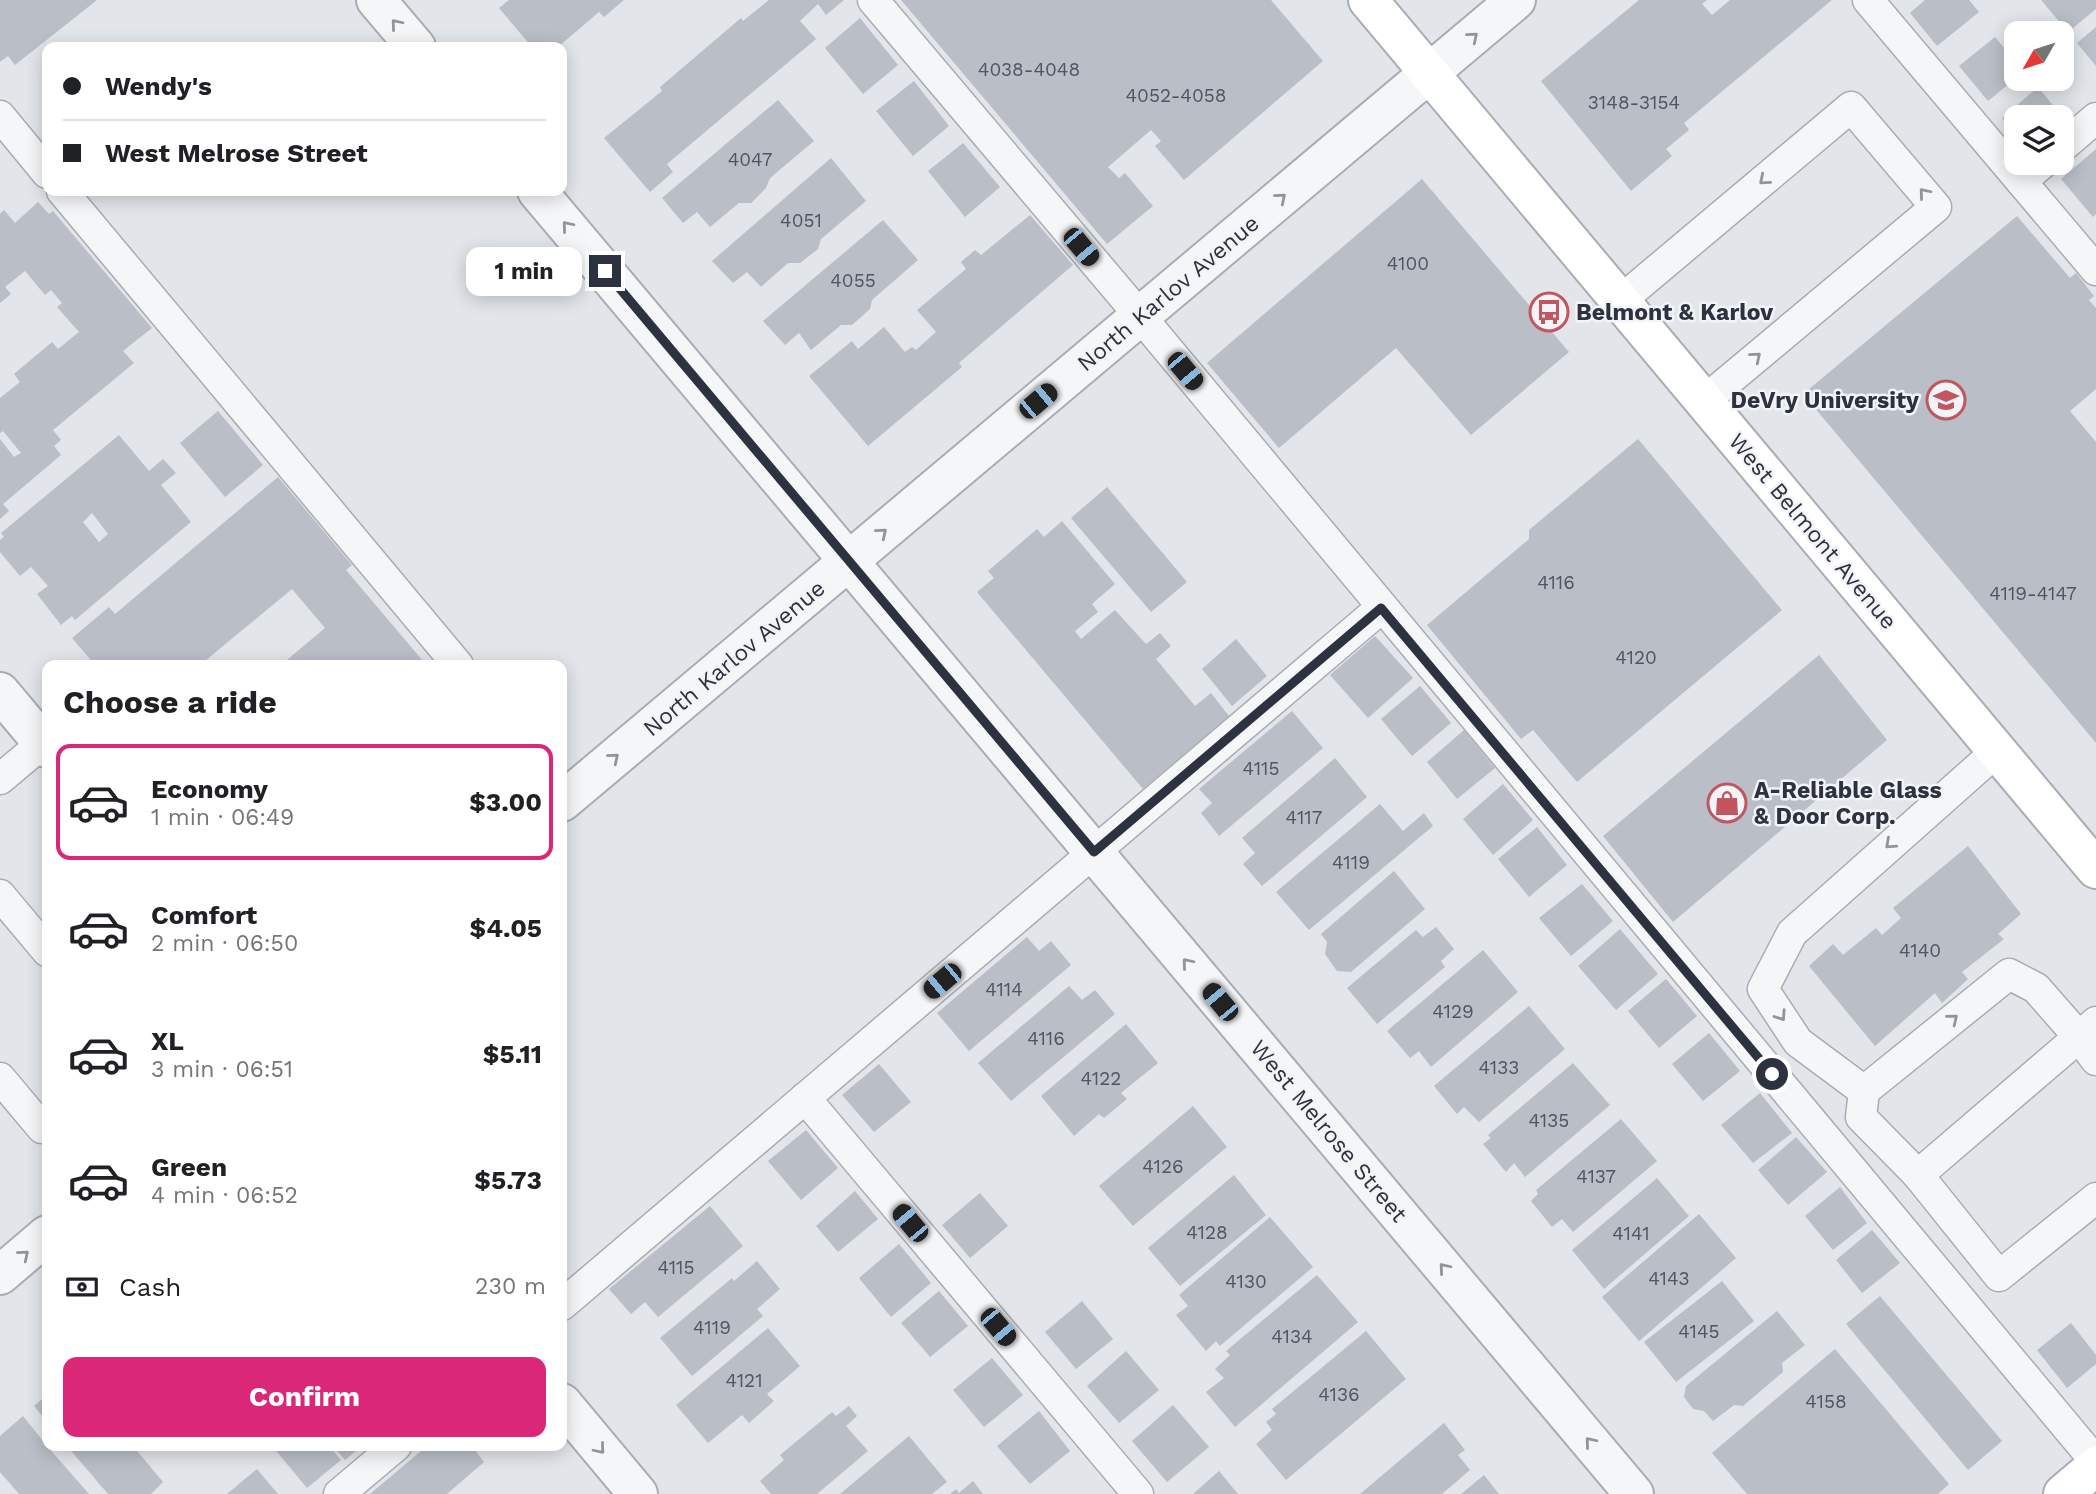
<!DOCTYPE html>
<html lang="en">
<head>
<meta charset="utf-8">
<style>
  body { margin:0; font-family:"Work Sans",sans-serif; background:#f2f2f2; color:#202124; height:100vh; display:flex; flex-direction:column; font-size:26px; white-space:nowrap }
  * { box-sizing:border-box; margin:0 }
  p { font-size:23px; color:#757577 }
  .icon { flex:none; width:38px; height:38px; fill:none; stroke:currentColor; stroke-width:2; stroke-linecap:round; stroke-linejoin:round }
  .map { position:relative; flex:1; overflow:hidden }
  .panel { position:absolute; left:42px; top:660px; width:525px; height:791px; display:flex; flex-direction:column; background:#fff; border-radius:14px; box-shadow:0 4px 18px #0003 }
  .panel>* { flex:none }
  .top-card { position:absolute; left:42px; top:42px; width:525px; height:154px; border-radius:14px; box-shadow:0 4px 18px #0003; display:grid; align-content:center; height:154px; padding:0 21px; background:#fff }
  .needle { width:46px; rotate:231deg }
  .fabs { position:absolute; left:2004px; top:21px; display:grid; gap:14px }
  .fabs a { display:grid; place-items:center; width:70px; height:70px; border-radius:14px; background:#fff; box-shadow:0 4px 18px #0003; font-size:35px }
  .end { position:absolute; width:32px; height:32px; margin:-16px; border:9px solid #2c3240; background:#fff; box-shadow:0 0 0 4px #fff }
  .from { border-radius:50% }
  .bubble { position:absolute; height:49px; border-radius:14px; background:#fff; box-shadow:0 4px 18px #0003; font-size:23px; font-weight:700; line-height:49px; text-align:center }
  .car { position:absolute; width:21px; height:42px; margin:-21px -10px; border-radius:9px; box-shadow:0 0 5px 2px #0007; background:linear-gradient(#222 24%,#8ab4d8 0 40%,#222 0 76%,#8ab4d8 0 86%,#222 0) }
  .top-card b { display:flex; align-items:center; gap:24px; height:66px; font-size:26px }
  .top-card b+b { border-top:2px solid #e0e0e0 }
  .top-card i { width:18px; height:18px; background:#202124 }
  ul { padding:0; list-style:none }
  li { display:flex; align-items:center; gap:21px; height:116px; margin:0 14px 10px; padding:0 7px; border:4px solid transparent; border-radius:14px }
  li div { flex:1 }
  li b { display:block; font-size:26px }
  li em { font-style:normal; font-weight:700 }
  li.selected { border-color:#db2777 }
  li>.icon { width:63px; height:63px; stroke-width:1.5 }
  h2 { padding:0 21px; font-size:32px; line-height:84px }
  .pay { display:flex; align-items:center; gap:18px; height:77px; padding:0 21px; font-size:26px }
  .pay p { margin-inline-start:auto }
  .primary-button { display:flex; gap:14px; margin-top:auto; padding:14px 21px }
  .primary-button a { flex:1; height:80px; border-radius:14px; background:#db2777; color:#fff; font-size:28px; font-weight:700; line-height:80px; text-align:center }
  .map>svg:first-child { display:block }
  .building { fill:#babec6; fill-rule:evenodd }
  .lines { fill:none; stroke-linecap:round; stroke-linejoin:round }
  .lane-casing { stroke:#a8acb3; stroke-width:33 }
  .street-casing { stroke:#a8acb3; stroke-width:42 }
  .secondary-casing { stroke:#a8acb3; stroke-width:42 }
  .lane { stroke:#f5f6f8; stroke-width:30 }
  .street { stroke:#f5f6f8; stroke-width:38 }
  .secondary { stroke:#fff; stroke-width:38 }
  .oneway { stroke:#90949c }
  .route { stroke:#2c3240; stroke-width:9 }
  .labels { text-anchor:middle; stroke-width:5; stroke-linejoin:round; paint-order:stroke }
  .number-label { font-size:19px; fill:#505562 }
  .street-label { font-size:23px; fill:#2c3240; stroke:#f2f4f7 }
  .poi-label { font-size:23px; font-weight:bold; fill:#2c3240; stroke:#f2f4f7; text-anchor:start }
</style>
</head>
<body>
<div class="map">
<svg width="2096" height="1494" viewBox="0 0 2096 1494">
  <rect width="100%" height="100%" fill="#e2e5e9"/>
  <g class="building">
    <polygon points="0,0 97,0 15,65 8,56 0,62"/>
    <polygon points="509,0 624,0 604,17 599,12 558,47 532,47 499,8"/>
    <polygon points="769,0 844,0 826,15 818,4 800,21 816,39 667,164 673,172 650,192 604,138 662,91 660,87 741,18 743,21"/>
    <polygon points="901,0 1271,0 1323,61 1184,180 1155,146 1161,141 1151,130 1108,167 1119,178 1125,173 1153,206 1107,244"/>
    <polygon points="1639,0 1707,0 1702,4 1712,15 1730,0 1832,0 1684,123 1689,130 1666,149 1672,156 1631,191 1541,81"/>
    <polygon points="1925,0 1969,0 1979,12 1937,46 1910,13"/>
    <polygon points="2041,0 2096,0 2096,9 2068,32"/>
    <polygon points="860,18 898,65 863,94 825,48"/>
    <polygon points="2096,27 2096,66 2077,43"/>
    <polygon points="1995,37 2016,62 2016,78 1988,101 1959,66"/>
    <polygon points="914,81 949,126 913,156 876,111"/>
    <polygon points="2038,87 2066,121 2062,124 2062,117 2016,117 2016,134 2002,118"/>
    <polygon points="778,100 814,141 770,178 766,188 751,203 739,203 710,227 697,212 683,223 662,198"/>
    <polygon points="963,143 1000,187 965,217 928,171"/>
    <polygon points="2096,149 2096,214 2093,217 2061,179"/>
    <polygon points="831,158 866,201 821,239 818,249 800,263 788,263 761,287 747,272 733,283 712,261"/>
    <polygon points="1422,179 1569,352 1471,435 1396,348 1279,448 1207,363"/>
    <polygon points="38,202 49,214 53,211 152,328 123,351 134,363 53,430 61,440 54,446 61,455 3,504 9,511 0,519 0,439 14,457 21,453 3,431 0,433 0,398 20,382 14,374 52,342 58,349 79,332 57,307 62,303 51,290 45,295 25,271 5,287 11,294 0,303 0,214 4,210 15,223"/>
    <polygon points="1030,215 1073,265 959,363 962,367 868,446 809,376 852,341 858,349 884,327 905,352 912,347 916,350 936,332 917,310 966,269 961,262 975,250 981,255"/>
    <polygon points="2017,216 2070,278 2076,273 2094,296 2089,300 2096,308 2096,389 2070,411 2096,442 2096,743 1803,394"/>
    <polygon points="883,220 918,260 872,300 870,309 852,325 841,325 811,350 799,333 785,345 763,321"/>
    <polygon points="218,411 263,465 225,497 180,443"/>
    <path d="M119 435 149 471 163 459 176 473 161 485 191 522 75 620 72 616 61 625 37 594 48 586 31 567 20 576 0 552V540L4 537 1 533ZM92 513 108 534 99 542 83 522Z"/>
    <polygon points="1638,439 1782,610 1577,782 1533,730 1521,739 1427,625 1529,539 1529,530"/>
    <polygon points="278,477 352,565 346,570 423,661 418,665 281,665 325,628 292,589 200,665 95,665 72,638 109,607 115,614"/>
    <polygon points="1107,487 1187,582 1151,612 1071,518"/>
    <polygon points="1062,521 1115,584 1092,604 1098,612 1075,631 1081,639 1115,610 1146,644 1160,633 1171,646 1156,659 1195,706 1211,693 1229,716 1143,789 977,592 994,578 988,571 1037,529 1044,537"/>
    <polygon points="1375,636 1413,678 1368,718 1330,675"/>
    <polygon points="1236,639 1267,676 1232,706 1202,669"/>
    <polygon points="1819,655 1887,740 1673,922 1603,836"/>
    <polygon points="1420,686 1451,723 1412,756 1381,719"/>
    <polygon points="1292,711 1323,748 1219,836 1201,813 1212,803 1199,789"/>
    <polygon points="1464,730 1495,768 1457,799 1427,762"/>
    <polygon points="1335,758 1367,797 1262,886 1243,864 1255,853 1242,838"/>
    <polygon points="1503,784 1533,820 1493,855 1463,819"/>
    <polygon points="1380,804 1403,831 1424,813 1433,826 1309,930 1276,892"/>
    <polygon points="1537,827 1567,865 1529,897 1498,859"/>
    <polygon points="1968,846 2021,914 1998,934 2004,939 1962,972 1968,979 1942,1003 1935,993 1875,1046 1809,966 1833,944 1843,955 1876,928 1882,935 1901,918 1893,908"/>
    <polygon points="1394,871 1425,909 1351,972 1337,971 1325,954 1327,942 1321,934"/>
    <polygon points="1582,884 1613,921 1571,956 1539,918"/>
    <polygon points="1436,927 1454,949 1441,961 1445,967 1377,1024 1347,988 1416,930 1423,937"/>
    <polygon points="1620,929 1658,974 1616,1010 1578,966"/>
    <polygon points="1027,937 1039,951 1051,941 1071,965 969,1051 937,1013"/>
    <polygon points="1483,950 1518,992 1431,1067 1419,1051 1410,1058 1387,1031"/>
    <polygon points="1666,979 1697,1016 1659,1048 1628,1011"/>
    <polygon points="1069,986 1082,1000 1095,990 1115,1014 1011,1101 978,1063"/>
    <polygon points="1529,1006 1565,1049 1479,1122 1464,1107 1457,1114 1434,1086"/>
    <polygon points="1126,1024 1158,1063 1121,1093 1127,1099 1104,1118 1099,1114 1074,1136 1041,1096"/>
    <polygon points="1709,1033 1740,1071 1703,1101 1672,1064"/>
    <polygon points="1573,1063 1610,1105 1525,1177 1514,1163 1506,1172 1483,1144 1491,1138 1488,1135"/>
    <polygon points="879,1064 911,1102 874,1132 842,1095"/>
    <polygon points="1760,1093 1792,1133 1753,1163 1721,1125"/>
    <polygon points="1193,1106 1227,1147 1133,1226 1099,1186"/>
    <polygon points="1621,1119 1657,1161 1573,1232 1562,1219 1552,1227 1531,1201 1538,1194 1536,1190"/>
    <polygon points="806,1130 838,1168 801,1200 768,1161"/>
    <polygon points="1796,1137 1827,1172 1788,1205 1758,1170"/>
    <polygon points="1234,1175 1266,1215 1180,1286 1148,1248"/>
    <polygon points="1657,1178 1689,1216 1604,1289 1572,1250"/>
    <polygon points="1840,1187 1867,1223 1833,1250 1805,1216"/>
    <polygon points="855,1191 878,1219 838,1252 816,1226"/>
    <polygon points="980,1193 1008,1226 970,1258 942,1225"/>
    <polygon points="710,1206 743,1246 658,1317 645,1302 631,1314 609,1289"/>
    <polygon points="1699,1214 1736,1258 1639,1341 1602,1297"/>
    <polygon points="1270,1217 1313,1267 1220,1346 1216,1341 1206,1351 1176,1315 1188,1306 1179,1295"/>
    <polygon points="1872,1230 1900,1263 1862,1293 1836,1260"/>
    <polygon points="899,1244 931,1283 891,1317 859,1278"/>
    <polygon points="757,1261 780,1289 757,1309 763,1316 692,1376 660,1338 732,1278 734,1281"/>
    <polygon points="1317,1275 1358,1322 1235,1427 1206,1392 1224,1378 1215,1369 1230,1355 1226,1351"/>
    <polygon points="1722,1281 1754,1321 1676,1382 1644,1342"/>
    <polygon points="939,1291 968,1326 930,1357 901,1323"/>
    <polygon points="1880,1296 2002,1441 1968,1470 1846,1324"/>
    <polygon points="1082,1301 1113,1339 1076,1369 1045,1332"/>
    <polygon points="1777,1311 1805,1345 1782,1363 1783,1372 1743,1406 1734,1405 1713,1421 1704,1411 1693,1409 1684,1397 1686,1386"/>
    <polygon points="2071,1323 2096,1355 2096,1364 2067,1388 2037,1350"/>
    <polygon points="768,1328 800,1366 767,1394 774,1401 749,1423 742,1415 708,1443 676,1405"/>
    <polygon points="1366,1331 1406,1379 1286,1480 1256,1444 1272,1430 1266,1422 1276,1414 1272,1409"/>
    <polygon points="1835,1349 1949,1484 1938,1494 1747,1494 1712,1453"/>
    <polygon points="1126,1351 1159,1390 1119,1423 1087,1386"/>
    <polygon points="992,1358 1023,1395 984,1427 953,1390"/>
    <polygon points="47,1395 47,1422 34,1406"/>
    <polygon points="1173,1405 1209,1447 1167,1482 1132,1441"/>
    <polygon points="849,1406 857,1416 846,1426 868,1451 817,1494 771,1494 760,1481 784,1460 780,1455 832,1412 836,1416"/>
    <polygon points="1039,1411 1070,1451 1030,1484 997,1446"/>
    <polygon points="23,1416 47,1446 89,1494 19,1494 0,1472 0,1436"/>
    <polygon points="1444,1423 1465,1450 1458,1455 1470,1470 1442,1494 1360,1494"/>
    <polygon points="909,1436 947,1482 932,1494 840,1494"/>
    <polygon points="67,1446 133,1446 163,1482 151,1494 108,1494"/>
    <polygon points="272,1446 329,1446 341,1460 307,1488"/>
    <polygon points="333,1446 362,1446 345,1460"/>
    <polygon points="427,1446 451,1446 453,1448 455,1446 472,1446 484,1462 447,1494 370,1494"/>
    <polygon points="257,1469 278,1494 227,1494"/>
    <polygon points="1219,1471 1238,1494 1193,1494"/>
    <polygon points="1484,1475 1499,1494 1461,1494"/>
    <polygon points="973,1481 983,1494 950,1494 956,1489 959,1493"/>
  </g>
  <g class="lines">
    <defs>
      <g id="lane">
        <polyline points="873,0 1140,316 2096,1462"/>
        <polyline points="1868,0 2096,270"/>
        <polyline points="0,116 47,173"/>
        <polyline points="2062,147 2096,118"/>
        <polyline points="2021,181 2043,163"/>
        <polyline points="62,191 458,665"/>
        <polyline points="1620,301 1851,107 1936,207 1704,401"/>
        <polyline points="1997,751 1792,933 1763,989 1798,1042 1864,1091 2009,974 2036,988 2079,1037 2096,1022"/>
        <polyline points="0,779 43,743"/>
        <polyline points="0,895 47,951"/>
        <polyline points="2096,1060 2079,1037 1918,1175 1999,1276 2096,1198"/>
        <polyline points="0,1078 42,1128 47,1123"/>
        <polyline points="1864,1091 1861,1117 1918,1175"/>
        <polyline points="805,1098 1138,1494"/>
        <polyline points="562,1305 1381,608"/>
        <polyline points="339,1494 396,1446"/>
      </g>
      <g id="street">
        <polyline points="376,0 416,47"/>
        <polyline points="537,191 1634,1494"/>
        <polyline points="0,692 47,748"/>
        <polyline points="562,802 1516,0"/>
        <polyline points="0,1275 47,1235"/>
        <polyline points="562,1403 638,1494"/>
      </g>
      <g id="secondary">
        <polyline points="1368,0 2096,869"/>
        <polyline points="2063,1494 2096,1466"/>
      </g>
    </defs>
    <use href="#lane" class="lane-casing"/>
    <use href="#street" class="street-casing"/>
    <use href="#secondary" class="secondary-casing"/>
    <use href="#lane" class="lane"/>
    <use href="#street" class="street"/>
    <use href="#secondary" class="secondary"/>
  </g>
  <defs><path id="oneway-chevron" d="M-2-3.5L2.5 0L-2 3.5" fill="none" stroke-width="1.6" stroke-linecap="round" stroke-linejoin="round" transform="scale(1.75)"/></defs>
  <g class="oneway">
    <use href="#oneway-chevron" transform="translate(396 24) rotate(-130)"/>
    <use href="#oneway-chevron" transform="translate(1473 37) rotate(-40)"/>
    <use href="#oneway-chevron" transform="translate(1764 180) rotate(140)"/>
    <use href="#oneway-chevron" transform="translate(1924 193) rotate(-130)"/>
    <use href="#oneway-chevron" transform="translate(1281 198) rotate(-40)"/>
    <use href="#oneway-chevron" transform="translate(567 226) rotate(-130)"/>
    <use href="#oneway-chevron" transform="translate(1756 357) rotate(-40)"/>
    <use href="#oneway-chevron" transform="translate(882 533) rotate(-40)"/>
    <use href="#oneway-chevron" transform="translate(614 758) rotate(-40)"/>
    <use href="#oneway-chevron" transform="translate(1890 844) rotate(138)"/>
    <use href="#oneway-chevron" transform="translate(1187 963) rotate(-130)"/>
    <use href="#oneway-chevron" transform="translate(1781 1016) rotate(56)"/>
    <use href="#oneway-chevron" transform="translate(1953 1019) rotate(-39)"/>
    <use href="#oneway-chevron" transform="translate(24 1255) rotate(-40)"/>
    <use href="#oneway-chevron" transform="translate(1444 1268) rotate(-130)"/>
    <use href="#oneway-chevron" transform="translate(1590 1442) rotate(-130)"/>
    <use href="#oneway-chevron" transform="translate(600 1449) rotate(50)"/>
  </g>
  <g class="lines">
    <polyline class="route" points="605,271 1094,852 1381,608 1772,1074"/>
  </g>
  <defs>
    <symbol id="bus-ring" viewBox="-11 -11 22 22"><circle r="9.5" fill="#f2f4f7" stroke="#c15560" stroke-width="1.5"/><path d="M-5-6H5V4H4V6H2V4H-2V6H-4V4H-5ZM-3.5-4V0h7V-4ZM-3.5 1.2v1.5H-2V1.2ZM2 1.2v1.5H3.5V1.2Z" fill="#c15560"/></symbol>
    <symbol id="university-ring" viewBox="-11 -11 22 22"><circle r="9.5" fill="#f2f4f7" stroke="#c15560" stroke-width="1.5"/><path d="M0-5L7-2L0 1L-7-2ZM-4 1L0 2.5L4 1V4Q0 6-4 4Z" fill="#c15560"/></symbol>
    <symbol id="shop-ring" viewBox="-11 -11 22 22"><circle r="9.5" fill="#f2f4f7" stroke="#c15560" stroke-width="1.5"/><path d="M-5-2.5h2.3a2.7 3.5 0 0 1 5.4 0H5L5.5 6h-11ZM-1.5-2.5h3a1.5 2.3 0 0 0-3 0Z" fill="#c15560"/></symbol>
  </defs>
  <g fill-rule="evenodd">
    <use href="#bus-ring" x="1527" y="290" width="44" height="44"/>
    <use href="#university-ring" x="1924" y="378" width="44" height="44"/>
    <use href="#shop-ring" x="1705" y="781" width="44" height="44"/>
  </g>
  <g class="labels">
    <g class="number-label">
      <text x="1029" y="76">4038-4048</text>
      <text x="1176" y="102">4052-4058</text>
      <text x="1634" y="109">3148-3154</text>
      <text x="750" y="166">4047</text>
      <text x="801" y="227">4051</text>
      <text x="1408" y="270">4100</text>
      <text x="853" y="287">4055</text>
      <text x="1556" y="589">4116</text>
      <text x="2033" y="600">4119-4147</text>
      <text x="1636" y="664">4120</text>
      <text x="1261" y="775">4115</text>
      <text x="1304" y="824">4117</text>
      <text x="1351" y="869">4119</text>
      <text x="1920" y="957">4140</text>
      <text x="1004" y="996">4114</text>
      <text x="1453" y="1018">4129</text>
      <text x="1046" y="1045">4116</text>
      <text x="1499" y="1074">4133</text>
      <text x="1101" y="1085">4122</text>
      <text x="1549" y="1127">4135</text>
      <text x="1163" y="1173">4126</text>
      <text x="1596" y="1183">4137</text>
      <text x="1207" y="1239">4128</text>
      <text x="1631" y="1240">4141</text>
      <text x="676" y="1274">4115</text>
      <text x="1669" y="1285">4143</text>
      <text x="1246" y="1288">4130</text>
      <text x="712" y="1334">4119</text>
      <text x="1699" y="1338">4145</text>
      <text x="1292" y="1343">4134</text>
      <text x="744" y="1387">4121</text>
      <text x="1339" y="1401">4136</text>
      <text x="1826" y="1408">4158</text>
    </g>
    <g class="street-label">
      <text transform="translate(1168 293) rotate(-40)" y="8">North Karlov Avenue</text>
      <text transform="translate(1813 531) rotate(50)" y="8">West Belmont Avenue</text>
      <text transform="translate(734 658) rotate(-40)" y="8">North Karlov Avenue</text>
      <text transform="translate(1329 1131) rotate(50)" y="8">West Melrose Street</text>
    </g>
    <g class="poi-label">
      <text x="1576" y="320">Belmont &amp; Karlov</text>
      <text x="1919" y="408" text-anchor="end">DeVry University</text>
      <text x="1754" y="798">A-Reliable Glass<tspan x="1754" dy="26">&amp; Door Corp.</tspan></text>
    </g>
  </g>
</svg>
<div class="fabs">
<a><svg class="needle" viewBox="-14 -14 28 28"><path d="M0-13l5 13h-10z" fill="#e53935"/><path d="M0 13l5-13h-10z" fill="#757577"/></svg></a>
<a><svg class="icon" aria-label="layers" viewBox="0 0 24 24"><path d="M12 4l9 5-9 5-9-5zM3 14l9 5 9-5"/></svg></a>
</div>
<i class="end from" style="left:1772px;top:1074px"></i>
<i class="end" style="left:605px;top:271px"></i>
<div class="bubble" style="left:466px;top:247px;width:116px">1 min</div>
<i class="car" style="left:1081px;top:247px;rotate:140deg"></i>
<i class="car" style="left:1185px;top:371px;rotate:140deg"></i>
<i class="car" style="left:1038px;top:401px;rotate:50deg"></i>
<i class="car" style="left:942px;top:981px;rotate:230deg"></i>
<i class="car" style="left:1220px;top:1002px;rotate:320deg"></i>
<i class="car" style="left:910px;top:1223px;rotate:320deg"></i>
<i class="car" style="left:998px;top:1327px;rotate:140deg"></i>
<div class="top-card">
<b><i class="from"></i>Wendy's</b>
<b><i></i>West Melrose Street</b>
</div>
<section class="panel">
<h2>Choose a ride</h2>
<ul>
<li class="selected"><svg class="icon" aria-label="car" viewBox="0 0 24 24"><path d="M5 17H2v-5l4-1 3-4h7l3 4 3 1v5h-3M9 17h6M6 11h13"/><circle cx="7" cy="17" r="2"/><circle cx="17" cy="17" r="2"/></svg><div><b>Economy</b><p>1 min · 06:49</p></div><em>$3.00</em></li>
<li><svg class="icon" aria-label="car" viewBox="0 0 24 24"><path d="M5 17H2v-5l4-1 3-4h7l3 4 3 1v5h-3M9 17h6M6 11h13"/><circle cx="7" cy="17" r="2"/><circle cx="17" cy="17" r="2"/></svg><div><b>Comfort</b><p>2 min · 06:50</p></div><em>$4.05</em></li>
<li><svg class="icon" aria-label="car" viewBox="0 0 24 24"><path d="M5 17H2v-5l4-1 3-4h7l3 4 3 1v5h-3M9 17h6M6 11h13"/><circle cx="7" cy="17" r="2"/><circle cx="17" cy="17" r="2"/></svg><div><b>XL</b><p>3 min · 06:51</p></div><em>$5.11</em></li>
<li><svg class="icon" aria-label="car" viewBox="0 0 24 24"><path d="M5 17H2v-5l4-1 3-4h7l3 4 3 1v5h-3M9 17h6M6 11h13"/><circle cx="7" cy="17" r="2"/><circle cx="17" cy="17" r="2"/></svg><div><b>Green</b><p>4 min · 06:52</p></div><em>$5.73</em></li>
</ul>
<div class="pay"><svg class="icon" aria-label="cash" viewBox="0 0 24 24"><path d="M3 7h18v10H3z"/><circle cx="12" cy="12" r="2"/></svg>Cash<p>230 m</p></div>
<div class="primary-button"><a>Confirm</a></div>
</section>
</div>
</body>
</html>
